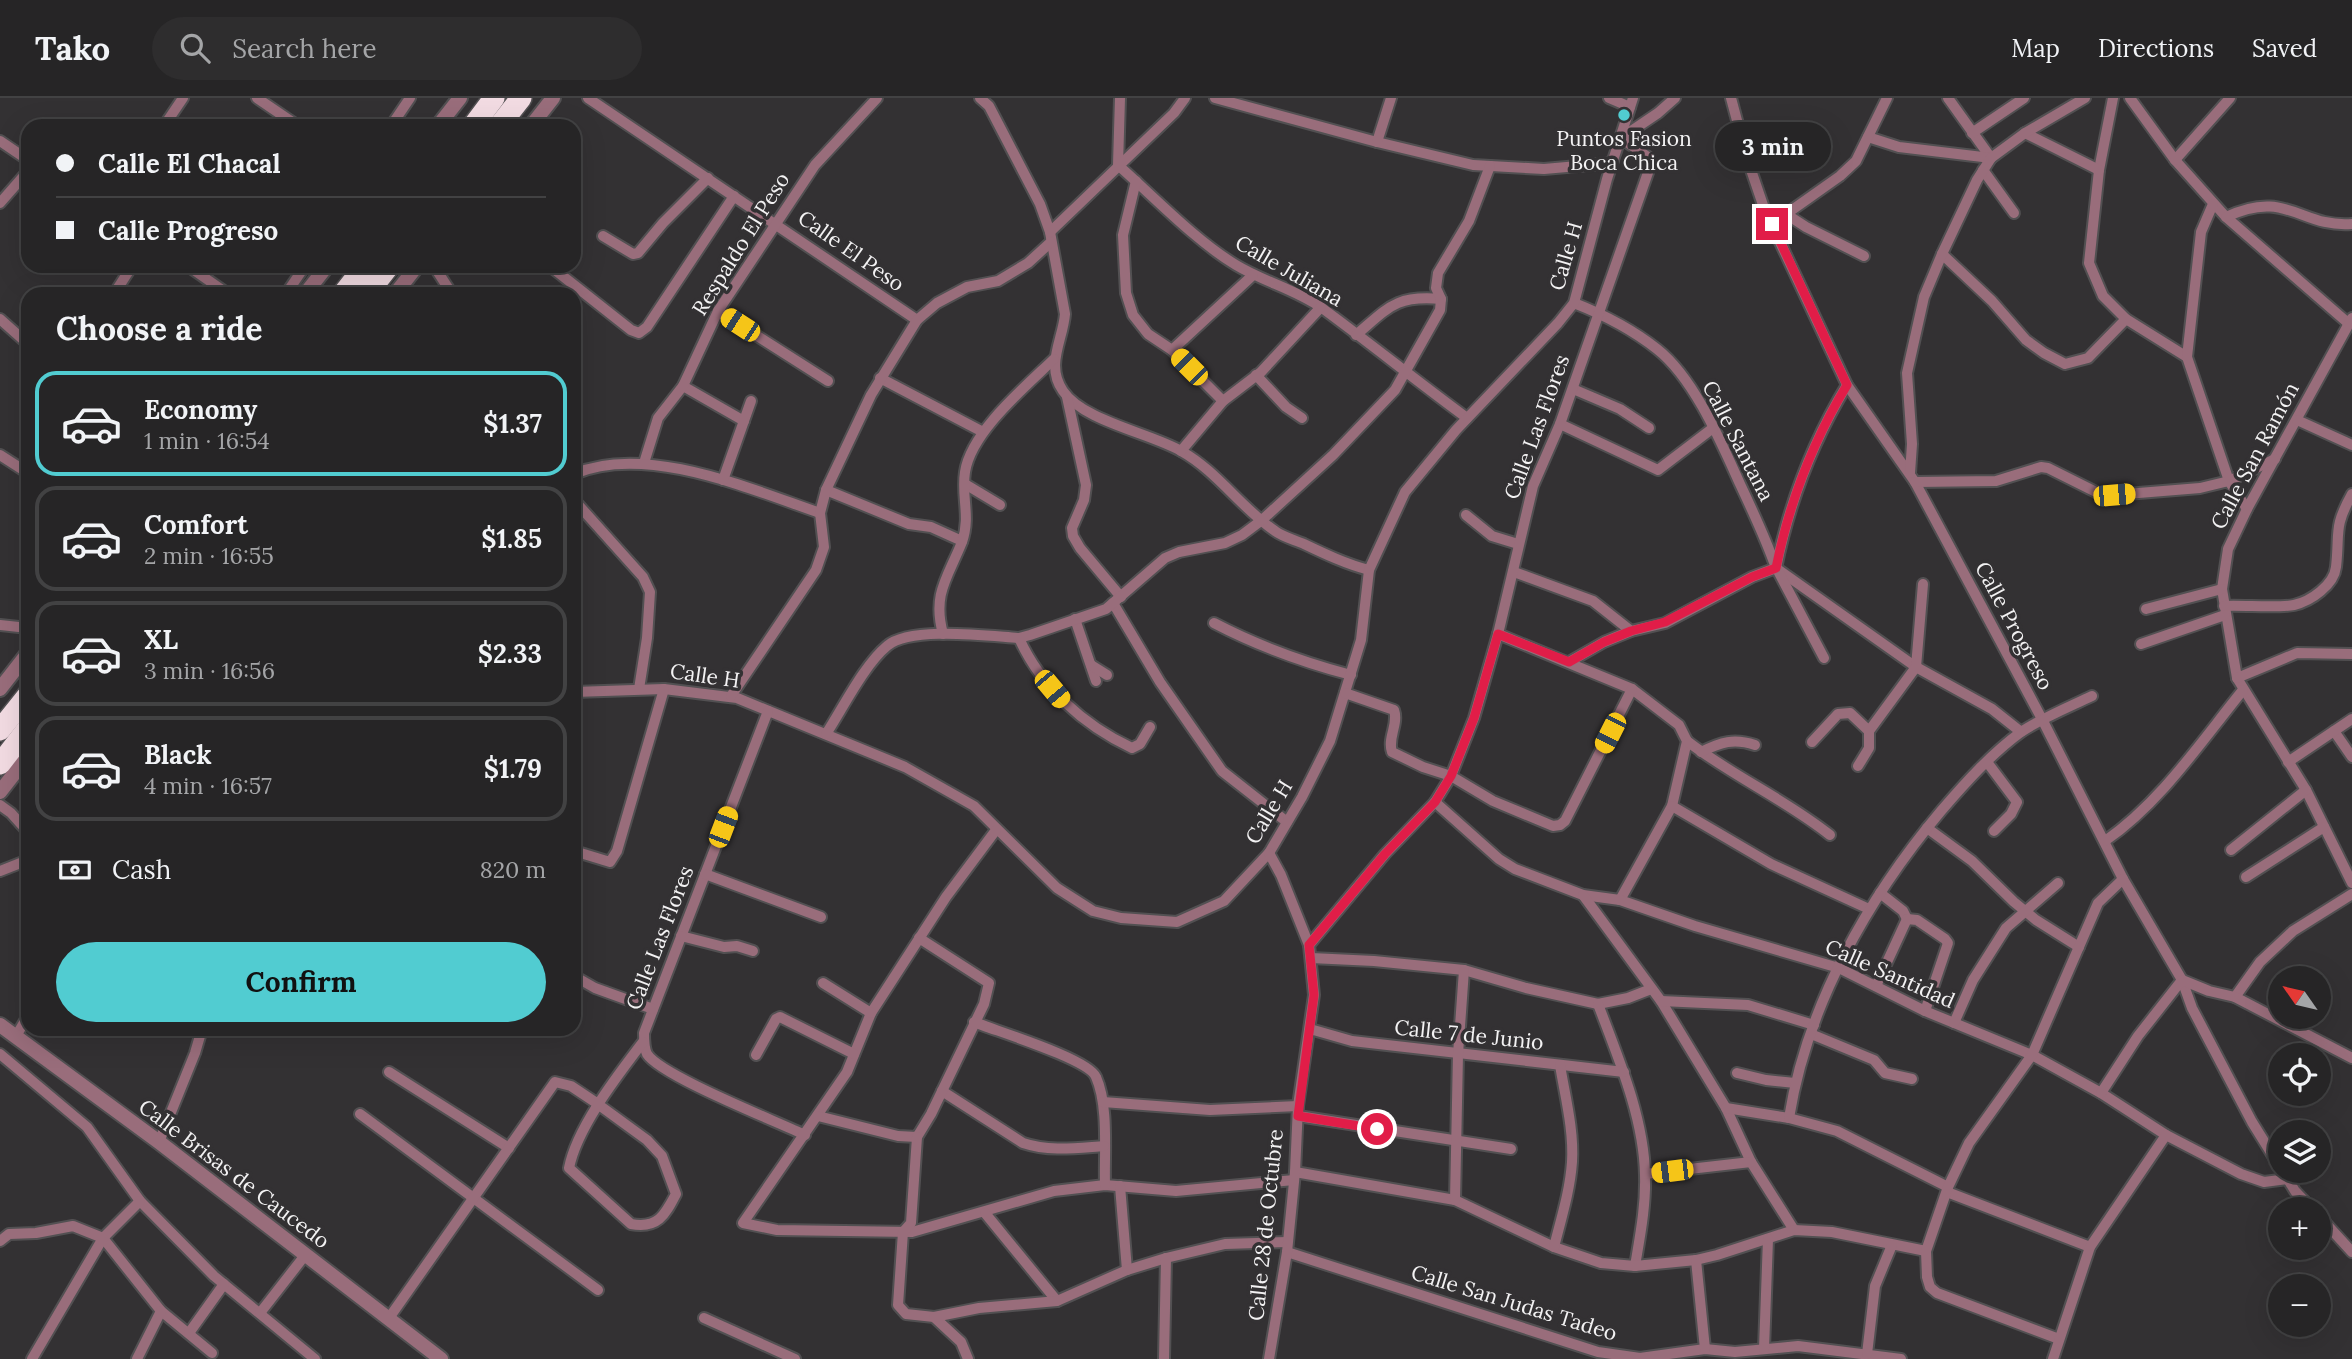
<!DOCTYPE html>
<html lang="en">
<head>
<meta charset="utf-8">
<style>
  body { margin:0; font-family:Lora,serif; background:#2e2d2e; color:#f1f3f6; height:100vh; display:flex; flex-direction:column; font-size:26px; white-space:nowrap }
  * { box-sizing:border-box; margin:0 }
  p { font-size:23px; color:#a4a5a7 }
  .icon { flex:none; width:38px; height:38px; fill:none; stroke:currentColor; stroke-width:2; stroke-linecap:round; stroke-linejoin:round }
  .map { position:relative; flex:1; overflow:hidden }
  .side { position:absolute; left:21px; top:189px; width:560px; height:749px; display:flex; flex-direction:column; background:#262526; border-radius:21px; box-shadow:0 7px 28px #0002,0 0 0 2px #424243 }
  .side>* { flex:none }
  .guide { position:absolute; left:21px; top:21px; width:560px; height:154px; border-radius:21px; box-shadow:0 7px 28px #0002,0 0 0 2px #424243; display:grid; align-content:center; height:154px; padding:0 35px; background:#262526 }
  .needle { width:46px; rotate:304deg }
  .tools { position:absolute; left:2268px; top:868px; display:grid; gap:14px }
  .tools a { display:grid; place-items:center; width:63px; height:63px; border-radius:50%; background:#262526; box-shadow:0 7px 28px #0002,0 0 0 2px #424243; font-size:35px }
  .end { position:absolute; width:32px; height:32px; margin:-16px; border:9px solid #e11d48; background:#fff; box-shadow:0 0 0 4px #fff }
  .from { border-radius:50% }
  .bubble { position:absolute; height:49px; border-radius:24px; background:#262526; box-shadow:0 7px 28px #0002,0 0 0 2px #424243; font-size:23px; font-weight:700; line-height:49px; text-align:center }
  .car { position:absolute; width:21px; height:42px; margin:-21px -10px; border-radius:9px; box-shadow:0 0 5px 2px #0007; background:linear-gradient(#f5c518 24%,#345 0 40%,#f5c518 0 76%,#345 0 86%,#f5c518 0) }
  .guide b { display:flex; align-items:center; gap:24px; height:66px; font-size:26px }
  .guide b+b { border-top:2px solid #424243 }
  .guide i { width:18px; height:18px; background:#f1f3f6 }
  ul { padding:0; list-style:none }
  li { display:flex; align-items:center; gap:21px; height:105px; margin:0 14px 10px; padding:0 21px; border:4px solid #424243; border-radius:21px }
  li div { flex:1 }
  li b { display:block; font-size:26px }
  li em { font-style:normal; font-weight:700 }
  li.active { border-color:#51ccd1 }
  li>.icon { width:63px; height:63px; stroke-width:1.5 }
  h2 { padding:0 35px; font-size:32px; line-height:84px }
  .pay { display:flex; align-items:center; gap:18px; height:77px; padding:0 35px; font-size:26px }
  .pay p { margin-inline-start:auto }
  .button { display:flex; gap:14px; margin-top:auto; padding:14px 35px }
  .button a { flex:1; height:80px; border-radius:42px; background:#51ccd1; color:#111; font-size:28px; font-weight:700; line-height:80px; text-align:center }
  header { display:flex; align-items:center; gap:42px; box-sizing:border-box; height:98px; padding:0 35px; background:#262526; border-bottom:2px solid #424243 }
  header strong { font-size:33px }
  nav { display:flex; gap:38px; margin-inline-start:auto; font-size:24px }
  .search { width:490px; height:63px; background:#2e2d2e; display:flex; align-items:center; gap:18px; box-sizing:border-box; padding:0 24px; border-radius:38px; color:#a4a5a7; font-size:26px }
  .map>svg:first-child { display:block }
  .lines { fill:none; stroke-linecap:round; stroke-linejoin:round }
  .minor-casing { stroke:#525052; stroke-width:14 }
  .tertiary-casing { stroke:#525052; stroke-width:18 }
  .motorway-casing { stroke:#525052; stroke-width:24 }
  .minor { stroke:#996d7b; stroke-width:10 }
  .tertiary { stroke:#996d7b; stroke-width:14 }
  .motorway { stroke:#f2dbe2; stroke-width:21 }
  .route { stroke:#e11d48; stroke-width:9 }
  .poi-dot { fill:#51ccd1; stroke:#333133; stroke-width:2.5 }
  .labels { text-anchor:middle; stroke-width:7; stroke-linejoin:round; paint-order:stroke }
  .poi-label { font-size:21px; fill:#f3f2f3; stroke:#333133 }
  .street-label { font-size:21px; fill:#f3f2f3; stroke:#333133 }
</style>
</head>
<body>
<header>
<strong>Tako</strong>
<div class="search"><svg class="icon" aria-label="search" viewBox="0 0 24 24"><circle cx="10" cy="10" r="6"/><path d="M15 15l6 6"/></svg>Search here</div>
<nav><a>Map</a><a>Directions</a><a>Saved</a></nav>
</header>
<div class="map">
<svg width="2352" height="1261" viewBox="0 0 2352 1261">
  <rect width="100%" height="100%" fill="#333133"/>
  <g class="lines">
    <defs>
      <g id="minor">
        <polyline points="257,0 298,28"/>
        <polyline points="588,0 917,222"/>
        <path d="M980 0 989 8 1040 106 1050 134 1065 216C1063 242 1045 267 1063 293 1083 323 1150 335 1181 353 1217 373 1241 410 1275 433 1283 439 1295 442 1304 446 1325 456 1346 466 1369 472"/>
        <path d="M1120 0 1118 67C1154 99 1196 143 1236 167 1264 184 1295 191 1322 210 1371 246 1418 284 1467 320"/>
        <polyline points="1215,0 1377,44 1473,67 1544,71 1612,65"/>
        <polyline points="1609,0 1630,9"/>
        <polyline points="1731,0 1747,60 1764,110 1847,287 1915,384 2043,623 2123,781 2182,882 2192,910 2252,1024 2280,1069"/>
        <polyline points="1948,0 1991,60"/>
        <polyline points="2113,0 2099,72 2089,165 2103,198 2126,221 2187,259"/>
        <polyline points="2130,0 2175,62 2226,119 2348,225"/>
        <polyline points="164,28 183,0"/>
        <polyline points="391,28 410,0"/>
        <polyline points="1972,35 2024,0"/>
        <polyline points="2025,35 2099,72"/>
        <polyline points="1868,39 1899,49 1991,60"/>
        <polyline points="0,43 28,62"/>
        <polyline points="1377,44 1391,0"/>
        <polyline points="2175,62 2230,0"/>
        <polyline points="1983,72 2014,115"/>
        <polyline points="1136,83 1123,137 1126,195 1133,217 1148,236 1172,252 1223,303"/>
        <polyline points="0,105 28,73"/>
        <polyline points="2213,106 2201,134 2187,259 2229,383 2247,411"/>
        <polyline points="1786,116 1806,129 1864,158"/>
        <path d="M2226 119C2287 90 2300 130 2352 126"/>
        <polyline points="1772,126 1840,78 1856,63 1887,0"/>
        <polyline points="1050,134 1174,15 1185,0"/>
        <polyline points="603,138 633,156 638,155 663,125 708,80"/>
        <polyline points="1942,156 1992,203 2026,242 2044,255 2065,266 2088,260 2126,221"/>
        <polyline points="188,168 228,196"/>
        <polyline points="434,168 452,196"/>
        <polyline points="550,168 631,232 639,235 647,229 734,98"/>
        <polyline points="114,196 132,168"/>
        <polyline points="286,196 305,168"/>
        <path d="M1574 205C1602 216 1633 232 1657 251 1694 280 1721 344 1740 386 1753 414 1766 441 1776 470L1916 569 1992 611 2021 634"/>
        <polyline points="718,213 828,283"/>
        <polyline points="2352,220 2247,411 2228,451 2222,491 2237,580 2306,692 2352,785"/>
        <polyline points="0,221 28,246"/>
        <path d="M1356 237C1389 209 1396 197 1441 201"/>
        <polyline points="1172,252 1253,177"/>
        <polyline points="1256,277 1286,309 1302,320"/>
        <polyline points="880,280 983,334"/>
        <polyline points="683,288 744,323"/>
        <polyline points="1573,291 1620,311 1649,330"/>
        <polyline points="1067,299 1086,387 1084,402 1072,430 1073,438 1080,450 1121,499"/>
        <polyline points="2297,322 2352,347"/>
        <polyline points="1560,326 1658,372 1713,330"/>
        <polyline points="1181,353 1223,303 1261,274 1321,209"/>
        <polyline points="0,357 28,375"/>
        <polyline points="644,365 658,320 683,288 718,213 815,67 877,0"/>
        <polyline points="1910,375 1912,346 1907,275 1924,199 1942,156 1977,82 1991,60 2025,35 2085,0"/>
        <path d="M574 376C645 345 750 391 820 415"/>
        <polyline points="723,382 751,303"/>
        <polyline points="1915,384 1996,383 2041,369 2048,370 2098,395 2114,397 2200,390 2229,383 2275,361"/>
        <polyline points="965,386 1000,407"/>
        <polyline points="826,392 909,426 931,429 962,443"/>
        <polyline points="574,402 643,479 650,494 647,540 639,591"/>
        <polyline points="1466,417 1492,438 1518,446"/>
        <polyline points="1778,473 1824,560"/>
        <polyline points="1514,474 1593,503 1631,533"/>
        <polyline points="1113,505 1160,584 1222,673 1287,724"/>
        <path d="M2224 508C2242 507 2280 510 2294 507 2311 503 2334 487 2336 469 2340 434 2333 430 2352 396"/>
        <polyline points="2146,511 2222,491"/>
        <polyline points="1075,521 1096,583"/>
        <path d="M1214 525C1258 548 1302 564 1351 577"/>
        <polyline points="0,527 28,530"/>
        <path d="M943 536C932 496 948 479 962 444 971 418 961 399 965 374 971 334 1025 289 1054 261"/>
        <polyline points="1498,536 1632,591 1679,627 1687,643 1672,708 1620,802"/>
        <path d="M1019 540C1041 589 1083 627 1132 650L1140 646 1150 629"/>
        <polyline points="2141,546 2225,517"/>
        <path d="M1569 564 1604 544 1631 533 1665 525 1752 479 1776 470C1789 406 1813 343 1847 287"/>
        <polyline points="1091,567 1107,577"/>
        <polyline points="2237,580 2297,555 2352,556"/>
        <polyline points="574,594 664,591 737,600 905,669 974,708 1057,790 1093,813 1121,820 1177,824 1224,803 1269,755 1302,699 1330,643 1361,542 1369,472 1405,394 1456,332 1558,225 1574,205 1607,81 1633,0"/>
        <path d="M1345 595 1394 612C1399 626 1387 640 1392 654L1423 669 1451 678 1493 703 1553 728 1560 727 1565 723 1632 591"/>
        <polyline points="731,598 816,472 824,449 820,415 826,392 871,297 917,222 937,205 967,189 998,183 1028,165 1051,144"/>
        <path d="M768 613 644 935C644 942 644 950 647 956 661 978 776 1023 805 1037"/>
        <polyline points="1869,633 1916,569 1923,486"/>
        <polyline points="2334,633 2352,659"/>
        <path d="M826 636C843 610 864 567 887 548 910 528 988 538 1019 540L1030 537 1106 511 1165 460 1179 454 1225 445 1242 437 1262 422 1333 357 1395 292 1440 212 1441 201 1436 190 1438 175 1469 123 1490 68"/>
        <path d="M1687 643C1732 678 1785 701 1830 737"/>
        <polyline points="1812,644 1838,616 1850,615 1869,633 1869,650 1858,668"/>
        <path d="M1701 654C1721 644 1734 640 1755 647"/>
        <polyline points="1987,664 2017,704 2011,716 1994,733"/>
        <polyline points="2288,664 2352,621"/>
        <polyline points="1435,704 1499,761 1515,771 1583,797 1620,802 1695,828 1839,870 1925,913 2032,957 2101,995 2166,1037 2241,1076 2264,1084 2288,1081"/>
        <polyline points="0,707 11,715 28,734"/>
        <polyline points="1672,708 1771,766 1869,811"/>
        <polyline points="1927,730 1972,763 2014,804 2036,822 2079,849"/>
        <polyline points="996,732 946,799 871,915 847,974 743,1125 777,1132 912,1134 1054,1093 1105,1087 1176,1093 1294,1082"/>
        <path d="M2105 743C2161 704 2200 645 2243 592"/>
        <polyline points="2231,752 2306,692"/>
        <polyline points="574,753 610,764 617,753 664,591"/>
        <polyline points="0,773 28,762"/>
        <polyline points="705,776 821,819"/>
        <polyline points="2246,779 2324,729"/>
        <polyline points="1880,795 1903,813 1907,821"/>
        <polyline points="1583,797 1661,903 1726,1010 1751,1064 1794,1132"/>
        <polyline points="1907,821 1917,822 1945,841 1948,845 1925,913"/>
        <polyline points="681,838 724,849 737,848 753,853"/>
        <polyline points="1309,847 1385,756 1435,704 1451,678 1474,620 1498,536 1533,388 1560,326 1651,66 1648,59 1621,40 1658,15 1675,0"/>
        <polyline points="1311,860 1374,863 1464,872 1526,890 1598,906 1628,900 1651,891"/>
        <polyline points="574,878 595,890 653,911"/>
        <polyline points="823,885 871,915"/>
        <polyline points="1876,888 1907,821"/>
        <polyline points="2235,899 2260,864 2293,833 2352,796"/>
        <polyline points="1661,903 1748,907 1814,927"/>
        <path d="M1598 906C1618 959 1644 1020 1645 1077 1646 1108 1640 1138 1635 1168"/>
        <path d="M974 924C996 933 1089 961 1096 979 1109 1008 1104 1056 1105 1087"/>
        <polyline points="1954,925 1973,882 2006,830 2058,785"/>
        <polyline points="1310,931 1352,943 1624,974"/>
        <polyline points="1811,936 1874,962 1885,975 1912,981"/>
        <polyline points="16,938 28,918"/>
        <polyline points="0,956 87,1029 140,1103 214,1178 315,1261"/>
        <polyline points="756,957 776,921 780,919 854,956"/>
        <polyline points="389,974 509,1050"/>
        <polyline points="1737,975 1766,982 1795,985"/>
        <path d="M942 993 1023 1045C1050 1054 1076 1050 1104 1048"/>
        <polyline points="2101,995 2138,938 2182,882 2209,893 2235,899 2352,960"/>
        <polyline points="1103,1004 1210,1012 1298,1008"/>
        <polyline points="1726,1010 1789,1020 1837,1033 1948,1089"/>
        <polyline points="360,1016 598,1192"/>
        <polyline points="818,1018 898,1038 917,1039 931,1016 984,906 989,885 919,840"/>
        <polyline points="1298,1018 1511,1051"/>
        <path d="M1789 1020C1807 907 1868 800 1941 713 1965 685 1991 656 2021 634 2042 620 2069 609 2092 598"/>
        <polyline points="917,1039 911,1125 903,1134 898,1207 906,1216 934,1219 961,1244 968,1261"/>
        <polyline points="159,1044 195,955 202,931"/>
        <polyline points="1295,1074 1455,1102 1554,1149 1601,1165 1635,1168 1696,1162 1717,1157 1794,1132 1832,1134 1926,1153"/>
        <polyline points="2284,1075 2295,1093 2312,1111"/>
        <polyline points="1645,1076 1751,1064"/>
        <polyline points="1120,1088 1127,1172"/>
        <polyline points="1947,1094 2090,1149"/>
        <polyline points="1455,1102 1458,956 1464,872"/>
        <polyline points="985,1115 1057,1203"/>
        <polyline points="2319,1118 2352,1154"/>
        <polyline points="0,1143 9,1136 36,1135 73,1128 103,1140 161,1213 212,1255"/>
        <path d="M1554 1149C1561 1121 1570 1093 1572 1064 1574 1032 1565 998 1560 967"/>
        <polyline points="1287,1154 1598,1254 1640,1260 1705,1251 1735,1254 1798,1248 1901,1261"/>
        <polyline points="1696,1162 1705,1251"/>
        <polyline points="260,1215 306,1156"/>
        <polyline points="934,1219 979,1210 1057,1203 1127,1172 1166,1160 1225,1146 1287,1144"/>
        <path d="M389 1220 555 984 571 988 595 1004 599 1007 647 1042 662 1058 676 1096C665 1117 658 1131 631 1126L569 1070C577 1029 618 977 643 944"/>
        <polyline points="704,1220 795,1261"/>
        <polyline points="189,1235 224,1186"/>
        <polyline points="2059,1241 1937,1195 1930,1189 1927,1179 1926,1153 1948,1089 1969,1045 2032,957 2098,805 2123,781"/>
        <polyline points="1764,1251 1768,1141"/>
        <polyline points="1867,1256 1875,1188 1892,1147"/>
        <polyline points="32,1261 103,1140 140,1103"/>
        <polyline points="137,1261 161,1213"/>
        <polyline points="1164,1261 1166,1160"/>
        <polyline points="1269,1261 1287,1154 1295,1074 1298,1008 1314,897 1309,847 1281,777 1269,755"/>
        <polyline points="2053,1261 2090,1149 2166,1037"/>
      </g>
      <g id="tertiary">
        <polyline points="438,28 460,0"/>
        <polyline points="531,28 553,0"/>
        <polyline points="305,196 327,168"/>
        <polyline points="395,196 417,168"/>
        <polyline points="0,591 28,555"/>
        <polyline points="0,694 28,658"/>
        <polyline points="0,927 159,1044 441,1261"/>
      </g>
      <g id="motorway">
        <polyline points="473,28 494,0"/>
        <polyline points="499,28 521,0"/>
        <polyline points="343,196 365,168"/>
        <polyline points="367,196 389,168"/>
        <polyline points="0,632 28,597"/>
        <polyline points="0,666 28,630"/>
      </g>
    </defs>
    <use href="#minor" class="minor-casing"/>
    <use href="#tertiary" class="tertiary-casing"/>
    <use href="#motorway" class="motorway-casing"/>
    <use href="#minor" class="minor"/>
    <use href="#tertiary" class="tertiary"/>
    <use href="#motorway" class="motorway"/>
  </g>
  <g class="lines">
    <path class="route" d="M1377 1031 1298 1018 1314 897 1309 847 1385 756 1435 704 1451 678 1474 620 1498 536 1569 564 1604 544 1631 533 1665 524 1752 479 1776 470C1789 406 1813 343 1847 287L1772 126"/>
  </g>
  <circle class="poi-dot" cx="1624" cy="17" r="7"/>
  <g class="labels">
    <g class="poi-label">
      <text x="1624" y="48">Puntos Fasion<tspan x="1624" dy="24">Boca Chica</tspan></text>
    </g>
    <g class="street-label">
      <text transform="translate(741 146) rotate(-58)" y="7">Respaldo El Peso</text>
      <text transform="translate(851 153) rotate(35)" y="7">Calle El Peso</text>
      <text transform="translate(1566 158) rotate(-74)" y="7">Calle H</text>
      <text transform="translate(1289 173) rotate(30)" y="7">Calle Juliana</text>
      <text transform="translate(1537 329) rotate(-70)" y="7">Calle Las Flores</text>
      <text transform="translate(1738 343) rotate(63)" y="7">Calle Santana</text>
      <text transform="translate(2255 358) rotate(-62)" y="7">Calle San Ramón</text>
      <text transform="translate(2014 528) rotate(62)" y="7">Calle Progreso</text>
      <text transform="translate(705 578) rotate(8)" y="7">Calle H</text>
      <text transform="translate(1269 714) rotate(-59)" y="7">Calle H</text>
      <text transform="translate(660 840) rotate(-69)" y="7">Calle Las Flores</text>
      <text transform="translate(1890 876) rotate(24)" y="7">Calle Santidad</text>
      <text transform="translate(1469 937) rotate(6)" y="7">Calle 7 de Junio</text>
      <text transform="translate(234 1076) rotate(37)" y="7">Calle Brisas de Caucedo</text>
      <text transform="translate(1266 1127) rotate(-84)" y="7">Calle 28 de Octubre</text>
      <text transform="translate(1514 1205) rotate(17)" y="7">Calle San Judas Tadeo</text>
    </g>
  </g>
</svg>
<div class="tools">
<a><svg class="needle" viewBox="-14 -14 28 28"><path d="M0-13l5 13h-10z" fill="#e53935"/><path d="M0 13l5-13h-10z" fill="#a4a5a7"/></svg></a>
<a><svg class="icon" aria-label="locate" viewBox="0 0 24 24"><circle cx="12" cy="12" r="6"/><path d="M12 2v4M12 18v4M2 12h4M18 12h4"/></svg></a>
<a><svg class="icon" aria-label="layers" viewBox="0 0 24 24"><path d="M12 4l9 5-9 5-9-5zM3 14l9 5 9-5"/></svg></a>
<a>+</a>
<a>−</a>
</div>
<i class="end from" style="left:1377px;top:1031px"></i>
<i class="end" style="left:1772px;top:126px"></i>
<div class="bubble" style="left:1715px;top:24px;width:116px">3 min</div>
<i class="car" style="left:740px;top:227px;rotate:303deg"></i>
<i class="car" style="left:1189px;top:269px;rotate:315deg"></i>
<i class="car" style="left:2114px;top:397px;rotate:85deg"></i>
<i class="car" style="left:1052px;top:591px;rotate:140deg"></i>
<i class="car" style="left:1610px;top:635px;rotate:207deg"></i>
<i class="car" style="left:723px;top:729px;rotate:21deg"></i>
<i class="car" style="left:1672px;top:1073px;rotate:263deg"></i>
<div class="guide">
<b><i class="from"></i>Calle El Chacal</b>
<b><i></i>Calle Progreso</b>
</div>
<section class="side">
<h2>Choose a ride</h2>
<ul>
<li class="active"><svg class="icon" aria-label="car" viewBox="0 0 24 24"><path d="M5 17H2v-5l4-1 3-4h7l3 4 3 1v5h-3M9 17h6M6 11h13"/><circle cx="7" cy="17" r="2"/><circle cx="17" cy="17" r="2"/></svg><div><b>Economy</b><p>1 min · 16:54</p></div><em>$1.37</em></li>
<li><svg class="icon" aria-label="car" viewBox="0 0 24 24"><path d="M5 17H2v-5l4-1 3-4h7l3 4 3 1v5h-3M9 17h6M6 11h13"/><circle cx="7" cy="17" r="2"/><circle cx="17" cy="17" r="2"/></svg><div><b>Comfort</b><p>2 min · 16:55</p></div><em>$1.85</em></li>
<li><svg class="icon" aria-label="car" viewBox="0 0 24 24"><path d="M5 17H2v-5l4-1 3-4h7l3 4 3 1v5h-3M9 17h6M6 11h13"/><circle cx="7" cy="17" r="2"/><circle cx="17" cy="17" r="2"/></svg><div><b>XL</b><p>3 min · 16:56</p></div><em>$2.33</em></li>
<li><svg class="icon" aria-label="car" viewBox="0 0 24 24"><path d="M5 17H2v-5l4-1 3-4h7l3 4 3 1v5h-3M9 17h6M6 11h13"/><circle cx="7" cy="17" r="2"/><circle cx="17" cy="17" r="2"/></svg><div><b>Black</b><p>4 min · 16:57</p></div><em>$1.79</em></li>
</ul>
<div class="pay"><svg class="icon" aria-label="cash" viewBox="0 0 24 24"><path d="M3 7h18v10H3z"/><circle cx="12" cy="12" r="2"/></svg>Cash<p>820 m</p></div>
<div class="button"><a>Confirm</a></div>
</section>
</div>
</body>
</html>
